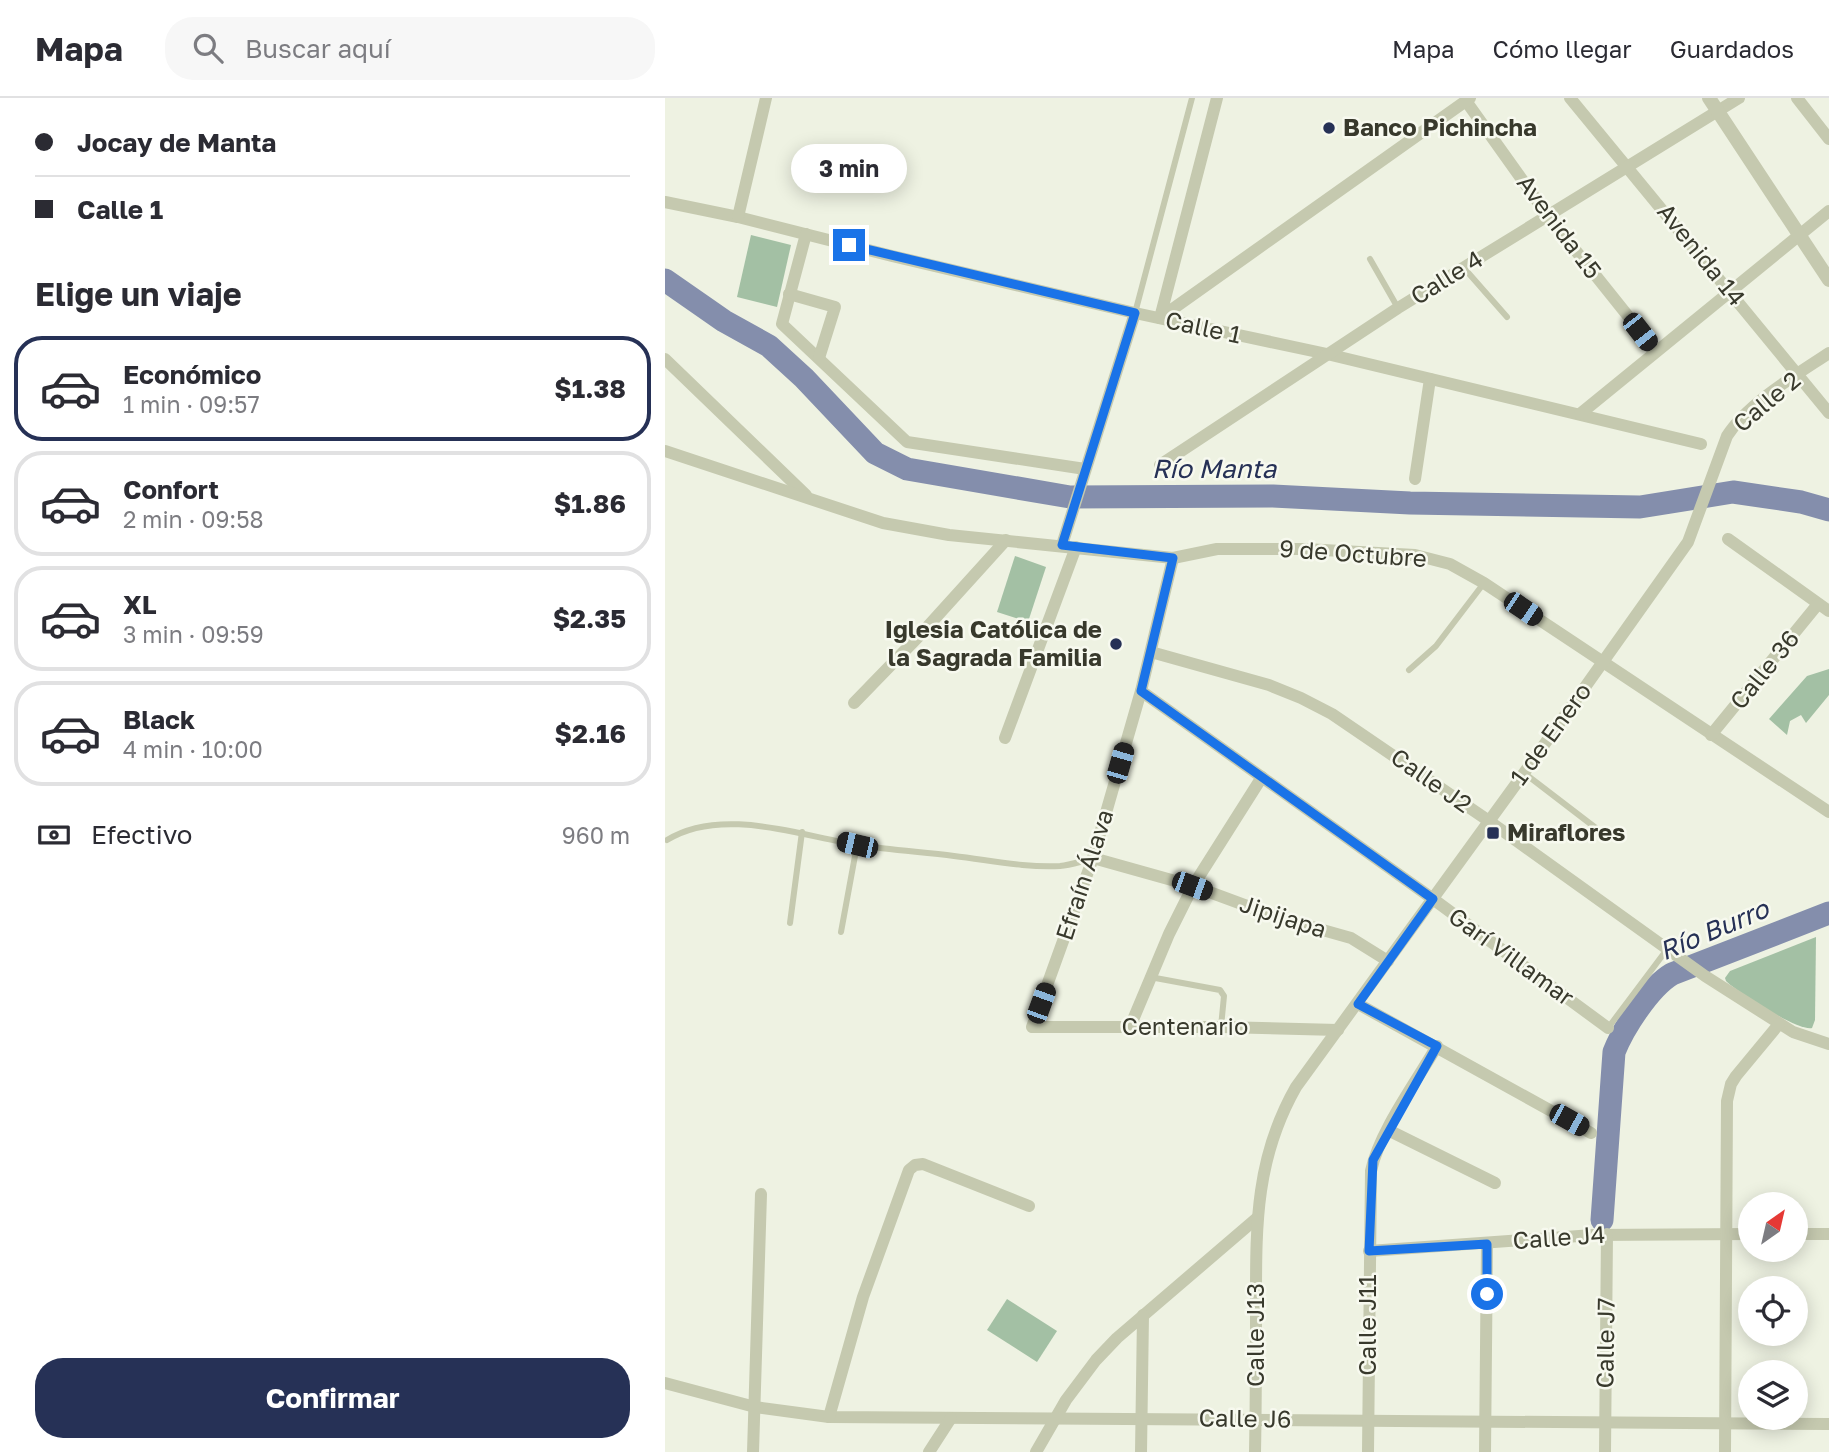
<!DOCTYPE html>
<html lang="es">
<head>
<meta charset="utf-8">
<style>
  body { margin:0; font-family:"Golos Text",sans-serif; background:#f7f7f7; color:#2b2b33; height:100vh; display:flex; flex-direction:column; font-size:26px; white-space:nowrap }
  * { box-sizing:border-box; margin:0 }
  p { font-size:23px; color:#7c7c81 }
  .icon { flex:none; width:38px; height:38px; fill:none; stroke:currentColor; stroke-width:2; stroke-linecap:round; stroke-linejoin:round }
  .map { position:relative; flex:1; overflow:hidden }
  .details { display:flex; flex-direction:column; background:#fff; width:665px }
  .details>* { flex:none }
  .hud { display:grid; align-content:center; height:154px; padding:0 35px; background:#fff }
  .needle { width:46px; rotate:34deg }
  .fabs { position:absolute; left:1073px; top:1094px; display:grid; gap:14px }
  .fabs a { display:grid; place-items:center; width:70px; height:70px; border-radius:50%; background:#fff; box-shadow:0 4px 18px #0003; font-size:35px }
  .end { position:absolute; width:32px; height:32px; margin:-16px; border:9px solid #1a73e8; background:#fff; box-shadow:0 0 0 4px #fff }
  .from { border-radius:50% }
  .bubble { position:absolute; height:49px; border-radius:24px; background:#fff; box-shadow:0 4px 18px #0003; font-size:23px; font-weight:700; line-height:49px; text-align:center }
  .car { position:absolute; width:21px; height:42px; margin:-21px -10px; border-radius:9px; box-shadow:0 0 5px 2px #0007; background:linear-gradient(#222 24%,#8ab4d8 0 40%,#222 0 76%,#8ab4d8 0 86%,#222 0) }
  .hud b { display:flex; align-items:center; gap:24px; height:66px; font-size:26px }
  .hud b+b { border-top:2px solid #e1e1e2 }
  .hud i { width:18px; height:18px; background:#2b2b33 }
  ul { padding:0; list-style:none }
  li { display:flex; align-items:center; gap:21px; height:105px; margin:0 14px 10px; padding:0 21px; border:4px solid #e1e1e2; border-radius:28px }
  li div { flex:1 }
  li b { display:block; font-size:26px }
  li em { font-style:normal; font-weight:700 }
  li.selected { border-color:#263156 }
  li>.icon { width:63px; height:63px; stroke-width:1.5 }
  h2 { padding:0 35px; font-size:32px; line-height:84px }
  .pay { display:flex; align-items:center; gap:18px; height:77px; padding:0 35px; font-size:26px }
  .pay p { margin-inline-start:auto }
  .button { display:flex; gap:14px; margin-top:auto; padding:14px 35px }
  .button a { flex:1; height:80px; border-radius:28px; background:#263156; color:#fff; font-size:28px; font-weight:700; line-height:80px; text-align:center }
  header { display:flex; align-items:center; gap:42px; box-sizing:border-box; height:98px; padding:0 35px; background:#fff; border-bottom:2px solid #e1e1e2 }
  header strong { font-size:33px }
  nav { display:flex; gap:38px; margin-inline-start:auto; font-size:24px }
  .search { width:490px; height:63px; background:#f7f7f7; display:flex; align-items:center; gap:18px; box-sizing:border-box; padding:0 24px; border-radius:28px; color:#7c7c81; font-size:26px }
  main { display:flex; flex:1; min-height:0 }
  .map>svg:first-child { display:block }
  .green { fill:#a3c0a4 }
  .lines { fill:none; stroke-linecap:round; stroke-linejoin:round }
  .river { stroke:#848eac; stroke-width:23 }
  .service { stroke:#c5c9af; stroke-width:6 }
  .minor { stroke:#c5c9af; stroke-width:12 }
  .tertiary { stroke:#c5c9af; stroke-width:14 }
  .route { stroke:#1a73e8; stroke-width:9 }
  .poi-dot { fill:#263156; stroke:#f7f9ef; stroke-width:2.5 }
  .labels { text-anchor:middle; stroke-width:5; stroke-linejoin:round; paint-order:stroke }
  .poi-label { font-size:24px; font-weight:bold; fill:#38392c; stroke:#f7f9ef; text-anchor:start }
  .street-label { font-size:24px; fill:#38392c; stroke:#f7f9ef }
  .water-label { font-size:26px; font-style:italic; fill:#263156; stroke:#f7f9ef }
</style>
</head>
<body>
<header>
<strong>Mapa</strong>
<div class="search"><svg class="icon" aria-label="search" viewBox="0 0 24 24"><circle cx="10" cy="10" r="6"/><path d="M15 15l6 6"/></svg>Buscar aquí</div>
<nav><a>Mapa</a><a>Cómo llegar</a><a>Guardados</a></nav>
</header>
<main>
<section class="details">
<div class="hud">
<b><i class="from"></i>Jocay de Manta</b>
<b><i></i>Calle 1</b>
</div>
<h2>Elige un viaje</h2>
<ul>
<li class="selected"><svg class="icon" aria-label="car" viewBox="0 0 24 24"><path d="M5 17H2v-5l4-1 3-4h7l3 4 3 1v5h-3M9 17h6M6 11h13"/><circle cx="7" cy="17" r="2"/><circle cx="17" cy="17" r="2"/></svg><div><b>Económico</b><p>1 min · 09:57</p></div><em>$1.38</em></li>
<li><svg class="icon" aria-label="car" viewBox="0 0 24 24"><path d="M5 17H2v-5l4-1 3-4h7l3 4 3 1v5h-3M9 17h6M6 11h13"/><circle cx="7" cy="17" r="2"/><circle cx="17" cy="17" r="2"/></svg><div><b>Confort</b><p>2 min · 09:58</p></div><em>$1.86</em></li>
<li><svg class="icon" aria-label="car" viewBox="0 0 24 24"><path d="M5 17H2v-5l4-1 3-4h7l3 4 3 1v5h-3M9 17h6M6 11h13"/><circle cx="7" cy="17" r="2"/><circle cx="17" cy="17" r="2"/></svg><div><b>XL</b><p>3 min · 09:59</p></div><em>$2.35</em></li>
<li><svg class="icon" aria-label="car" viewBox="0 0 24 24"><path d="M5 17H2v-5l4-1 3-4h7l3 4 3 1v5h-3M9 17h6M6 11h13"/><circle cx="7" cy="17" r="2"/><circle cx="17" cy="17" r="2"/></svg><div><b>Black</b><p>4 min · 10:00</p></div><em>$2.16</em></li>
</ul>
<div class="pay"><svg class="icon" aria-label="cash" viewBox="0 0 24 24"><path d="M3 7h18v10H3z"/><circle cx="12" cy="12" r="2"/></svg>Efectivo<p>960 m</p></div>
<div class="button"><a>Confirmar</a></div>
</section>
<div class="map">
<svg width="1164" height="1354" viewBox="0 0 1164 1354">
  <rect width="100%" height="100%" fill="#eef2e2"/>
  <g class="green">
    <polygon points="86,137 126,147 112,209 72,199"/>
    <polygon points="350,458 381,469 363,524 332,514"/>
    <polygon points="1164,571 1164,597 1141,625 1136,617 1125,623 1122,637 1104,621 1142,578"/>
    <path d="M1151 839 1150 922 1147 930C1132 933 1073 895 1061 883L1060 880 1065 873Z"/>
    <polygon points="342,1201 392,1233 372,1264 322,1232"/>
  </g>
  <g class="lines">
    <g class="river">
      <polyline points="0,182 59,223 104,248 139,280 210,355 242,371 405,399 608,398 745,405 975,409 1068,394 1136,404 1164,412"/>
      <path d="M937 1122 949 954C959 929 985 889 1007 876L1164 815"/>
    </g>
    <g class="service">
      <polyline points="705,161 733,210"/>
      <polyline points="799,170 842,219"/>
      <polyline points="470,215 527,0"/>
      <polyline points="744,572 771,548 819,485"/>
      <polyline points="859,675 940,737"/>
      <path d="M2 742C57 708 135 738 194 747 225 752 258 754 289 758 324 762 361 770 395 768 406 767 417 763 427 761"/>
      <polyline points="125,825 137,734"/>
      <polyline points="176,834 192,747"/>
      <polyline points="485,879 555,892 559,898 556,929"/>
      <polyline points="943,930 1003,850"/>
    </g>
    <g class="minor">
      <polyline points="905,0 1164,315"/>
      <polyline points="1132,0 1164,41"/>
      <polyline points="801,3 883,118 991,253"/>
      <polyline points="0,104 73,119 227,158 470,215 662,256 1036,346"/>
      <polyline points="73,119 101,0"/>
      <polyline points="141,136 117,226 242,344 420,371"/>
      <polyline points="124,196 170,209 154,260"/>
      <polyline points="495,220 805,0"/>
      <polyline points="495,220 552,0"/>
      <polyline points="0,261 141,397"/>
      <polyline points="915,316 1164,113"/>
      <polyline points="0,353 218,425 284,437 508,460 552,451 640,451 750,457 785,466 819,485 1164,714"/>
      <polyline points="495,367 733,210 1074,0"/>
      <polyline points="750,381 765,281"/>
      <polyline points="1063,441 1164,513"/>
      <polyline points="397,447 470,215"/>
      <polyline points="508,460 476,593 428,760 367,929 556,929 673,932"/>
      <polyline points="486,554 604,587 636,600 667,616 824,723 1040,878 1128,934 1164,946"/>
      <polyline points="476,593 768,801 943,930"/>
      <polyline points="189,605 255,537 341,442"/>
      <polyline points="1046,637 1153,506"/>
      <polyline points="340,640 411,449"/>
      <polyline points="428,760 528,788 615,820 686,840 723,863"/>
      <polyline points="693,906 926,1035"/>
      <polyline points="465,929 504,836 528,788 597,679"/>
      <polyline points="723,1032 830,1085"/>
      <polyline points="1130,1136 1164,1136"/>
      <polyline points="704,1153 928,1137 1085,1136"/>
      <polyline points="0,1285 90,1309 164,1319 1164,1326"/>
      <polyline points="164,1319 198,1199 244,1072 250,1067 258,1066 364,1108"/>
      <polyline points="88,1354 96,1096"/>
      <polyline points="264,1354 286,1320"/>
      <polyline points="371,1354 401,1302 431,1262 452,1240 592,1120"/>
      <polyline points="476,1354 478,1217"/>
      <path d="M590 1354C591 1305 591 1257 591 1208 591 1128 590 1061 631 989L859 675 1023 444 1062 338C1083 305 1131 277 1164 255"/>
      <path d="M703 1354 706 1073C714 1034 751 984 772 948"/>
      <polyline points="820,1354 822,1146"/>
      <polyline points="940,1354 942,1136"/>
      <polyline points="1060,1354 1062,1003 1066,986 1071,978 1114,926"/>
    </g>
    <polyline class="tertiary" points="1044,0 1164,182"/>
  </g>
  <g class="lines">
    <polyline class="route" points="184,147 470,215 397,447 508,460 476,593 768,801 693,906 772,948 708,1062 704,1153 822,1146 822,1196"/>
  </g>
  <g class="poi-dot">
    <circle cx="664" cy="30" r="7"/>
    <circle cx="451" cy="546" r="7"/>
    <rect x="821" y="728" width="14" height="14" rx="3.5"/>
  </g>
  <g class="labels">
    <g class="poi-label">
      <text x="678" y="38">Banco Pichincha</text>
      <text x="437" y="540" text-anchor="end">Iglesia Católica de<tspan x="437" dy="28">la Sagrada Familia</tspan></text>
      <text x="842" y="743">Miraflores</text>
    </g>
    <g class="street-label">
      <text transform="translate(894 129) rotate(53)" y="8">Avenida 15</text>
      <text transform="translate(1036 157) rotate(51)" y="8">Avenida 14</text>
      <text transform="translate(782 180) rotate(-32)" y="8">Calle 4</text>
      <text transform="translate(538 230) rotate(12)" y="8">Calle 1</text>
      <text transform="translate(1102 304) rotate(-40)" y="8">Calle 2</text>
      <text transform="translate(688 456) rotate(4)" y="8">9 de Octubre</text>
      <text transform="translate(1100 572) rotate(-51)" y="8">Calle 36</text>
      <text transform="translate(886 636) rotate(-54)" y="8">1 de Enero</text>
      <text transform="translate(766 683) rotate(35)" y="8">Calle J2</text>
      <text transform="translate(420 777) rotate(-72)" y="8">Efraín Álava</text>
      <text transform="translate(618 819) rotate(18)" y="8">Jipijapa</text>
      <text transform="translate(846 859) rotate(36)" y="8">Garí Villamar</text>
      <text x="520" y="937">Centenario</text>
      <text transform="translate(894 1140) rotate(-4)" y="8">Calle J4</text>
      <text transform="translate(703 1227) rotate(-90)" y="8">Calle J11</text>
      <text transform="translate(591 1237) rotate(-90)" y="8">Calle J13</text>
      <text transform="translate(941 1245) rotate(-89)" y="8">Calle J7</text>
      <text transform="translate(580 1321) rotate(1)" y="8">Calle J6</text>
    </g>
    <g class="water-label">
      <text x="549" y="380">Río Manta</text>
      <text transform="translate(1049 832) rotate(-23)" y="9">Río Burro</text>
    </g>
  </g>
</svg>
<div class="fabs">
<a><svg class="needle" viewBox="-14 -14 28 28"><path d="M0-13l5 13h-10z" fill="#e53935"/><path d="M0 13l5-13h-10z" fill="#7c7c81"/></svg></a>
<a><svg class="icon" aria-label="locate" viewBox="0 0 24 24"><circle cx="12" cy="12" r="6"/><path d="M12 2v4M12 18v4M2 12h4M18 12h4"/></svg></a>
<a><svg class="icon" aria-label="layers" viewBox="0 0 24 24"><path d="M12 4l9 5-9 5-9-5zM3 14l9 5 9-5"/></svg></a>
</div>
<i class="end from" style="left:822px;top:1196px"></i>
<i class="end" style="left:184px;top:147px"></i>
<div class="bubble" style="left:126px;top:46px;width:116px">3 min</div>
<i class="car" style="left:975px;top:234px;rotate:142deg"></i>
<i class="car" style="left:858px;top:511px;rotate:124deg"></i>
<i class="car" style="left:455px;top:665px;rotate:16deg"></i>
<i class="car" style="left:192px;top:747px;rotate:283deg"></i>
<i class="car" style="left:527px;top:788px;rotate:110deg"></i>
<i class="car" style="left:376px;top:905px;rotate:20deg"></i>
<i class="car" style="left:904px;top:1022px;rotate:119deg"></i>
</div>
</main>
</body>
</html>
